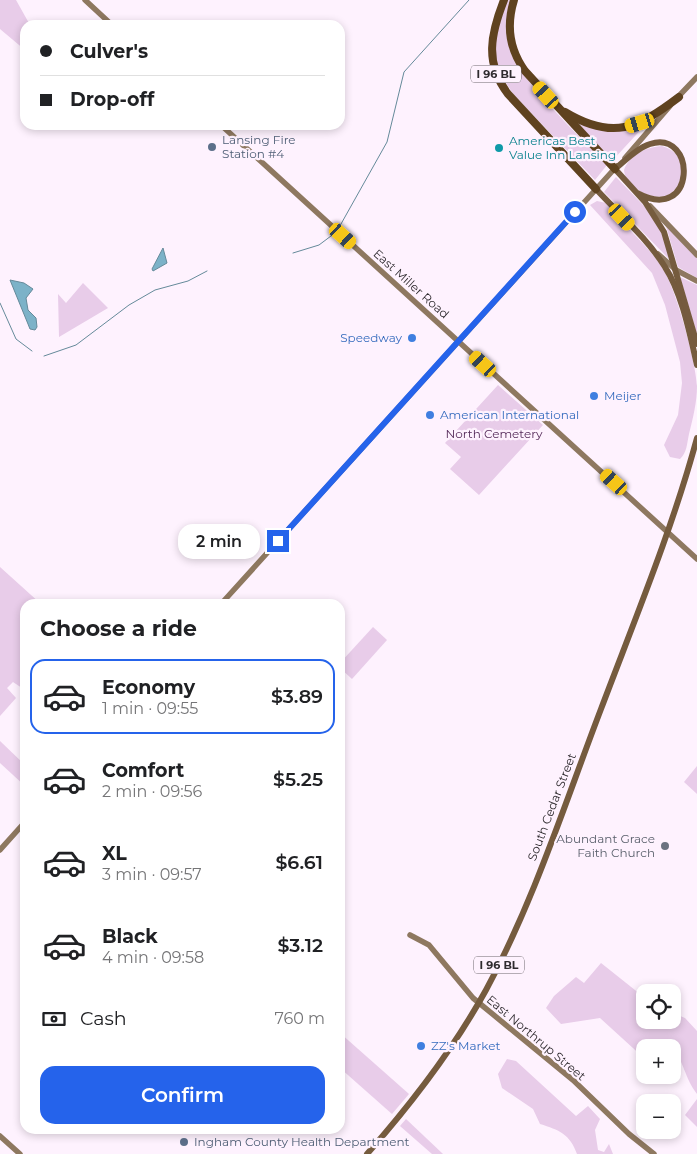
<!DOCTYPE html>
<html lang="en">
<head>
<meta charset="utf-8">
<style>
  body { margin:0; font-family:Montserrat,sans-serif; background:#f2f2f2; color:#202124; height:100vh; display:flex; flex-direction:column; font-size:19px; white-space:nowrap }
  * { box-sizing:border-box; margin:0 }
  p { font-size:16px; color:#757577 }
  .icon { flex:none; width:28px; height:28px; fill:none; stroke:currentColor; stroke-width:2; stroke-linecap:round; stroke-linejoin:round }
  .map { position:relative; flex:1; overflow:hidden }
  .panel { position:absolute; left:20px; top:599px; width:325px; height:535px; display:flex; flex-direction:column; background:#fff; border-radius:15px; box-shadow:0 2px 8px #0003 }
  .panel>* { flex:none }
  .top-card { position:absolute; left:20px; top:20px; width:325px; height:110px; border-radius:15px; box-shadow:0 2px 8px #0003; display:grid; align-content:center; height:110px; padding:0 20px; background:#fff }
  .fabs { position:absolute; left:636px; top:984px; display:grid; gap:10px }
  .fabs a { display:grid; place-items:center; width:45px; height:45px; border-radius:10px; background:#fff; box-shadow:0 2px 8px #0003; font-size:25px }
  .end { position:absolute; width:22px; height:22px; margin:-11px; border:6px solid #2563eb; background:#fff; box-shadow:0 0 0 2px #fff }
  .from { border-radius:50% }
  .bubble { position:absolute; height:35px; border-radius:15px; background:#fff; box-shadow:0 2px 8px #0003; font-size:16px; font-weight:600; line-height:35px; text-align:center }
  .car { position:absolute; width:15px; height:30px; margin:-15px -8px; border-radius:6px; box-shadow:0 0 4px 1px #0007; background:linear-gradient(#f5c518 24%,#345 0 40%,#f5c518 0 76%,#345 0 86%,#f5c518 0) }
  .top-card b { display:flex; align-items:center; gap:18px; height:48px; font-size:19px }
  .top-card b+b { border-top:1px solid #e0e0e0 }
  .top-card i { width:12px; height:12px; background:#202124 }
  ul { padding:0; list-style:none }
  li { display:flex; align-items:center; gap:15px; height:75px; margin:0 10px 8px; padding:0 10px; border:2px solid transparent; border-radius:15px }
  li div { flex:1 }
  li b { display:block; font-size:19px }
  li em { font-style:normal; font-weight:600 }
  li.selected { border-color:#2563eb }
  li>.icon { width:45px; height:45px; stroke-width:1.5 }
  h2 { padding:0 20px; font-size:22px; line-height:60px }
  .pay { display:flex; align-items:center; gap:12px; height:55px; padding:0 20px; font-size:19px }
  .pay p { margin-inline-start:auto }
  .primary-button { display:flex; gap:10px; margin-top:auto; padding:10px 20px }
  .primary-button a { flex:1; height:58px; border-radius:15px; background:#2563eb; color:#fff; font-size:20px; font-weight:600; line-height:58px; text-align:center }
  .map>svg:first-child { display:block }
  .green { fill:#e8cce9 }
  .water { fill:#7cb2c8; stroke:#658a9a }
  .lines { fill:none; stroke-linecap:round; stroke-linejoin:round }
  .stream { stroke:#658a9a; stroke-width:1 }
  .secondary { stroke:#8e7860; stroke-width:5.5 }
  .primary { stroke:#755b3e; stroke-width:6 }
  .highway { stroke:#5f421f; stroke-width:8 }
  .route { stroke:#2563eb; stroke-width:6 }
  .service-dot { fill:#5c6f8a; stroke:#fef2fe; stroke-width:2 }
  .culture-dot { fill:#0f9aa8; stroke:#fef2fe; stroke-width:2 }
  .shop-dot { fill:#3f7fe0; stroke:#fef2fe; stroke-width:2 }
  .worship-dot { fill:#6b7280; stroke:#fef2fe; stroke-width:2 }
  .labels { text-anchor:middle; stroke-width:4.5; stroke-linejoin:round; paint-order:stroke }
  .shield { fill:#fef2fe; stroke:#6d676d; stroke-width:1 }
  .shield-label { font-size:11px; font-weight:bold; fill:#2f2b2f }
  .service-label { font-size:12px; fill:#4e5e75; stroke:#fef2fe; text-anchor:start }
  .culture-label { font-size:12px; fill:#0d838f; stroke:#fef2fe; text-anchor:start }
  .street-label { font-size:12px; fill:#2f2b2f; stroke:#fef2fe }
  .shop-label { font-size:12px; fill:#366cbe; stroke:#fef2fe; text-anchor:start }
  .park-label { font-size:12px; fill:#552a59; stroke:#fef2fe }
  .worship-label { font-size:12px; fill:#5b616d; stroke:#fef2fe; text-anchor:end }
</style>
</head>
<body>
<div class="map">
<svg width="697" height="1154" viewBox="0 0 697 1154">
  <rect width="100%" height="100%" fill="#fef2fe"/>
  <g class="green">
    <polygon points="0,0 16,0 30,25 25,25 25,50 0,29"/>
    <path d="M507 0H511C511 16 508 35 510 50 514 73 588 145 607 165L595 180 513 94 500 73 496 62V32Z"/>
    <polygon points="577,122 591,127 647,123 612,161"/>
    <path d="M662 146C681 152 682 164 682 181 678 185 673 193 668 195 653 202 625 187 624 170 630 154 647 147 662 146Z"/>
    <polygon points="616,177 646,208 663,235 669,259 604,192"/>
    <path d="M597 201 606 203C624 226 648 245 663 269 676 289 696 362 697 386 697 402 693 418 689 434 687 443 687 453 680 459L670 457 664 445 678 415 682 383 680 362 665 305 652 273 590 205Z"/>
    <polygon points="666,226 697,258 697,278 678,267"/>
    <polygon points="680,277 697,285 697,335"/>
    <polygon points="83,283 108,308 59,337 58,294 66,303"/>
    <polygon points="498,385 543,425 479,495 450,469 461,457 445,443"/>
    <polygon points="0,567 41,604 25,604 25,685 22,688 13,682 7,688 16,698 0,716"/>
    <polygon points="373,627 387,640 352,679 340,668 340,663"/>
    <polygon points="0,741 25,765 25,786 0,763"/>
    <polygon points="697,766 697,794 684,782"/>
    <path d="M601 963 645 998V1020H672L673 1013 685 1018 697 1031V1094C684 1077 685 1063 671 1045L668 1047 645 1048V1059L600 1018 561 1024 546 1008 554 996 576 977 584 983Z"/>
    <polygon points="340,1033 409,1094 392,1114 340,1068"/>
    <path d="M507 1059 516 1061 576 1116 588 1106 600 1119 595 1130 598 1150 604 1152 609 1144 613 1154H577C570 1134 559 1130 540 1124L533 1109 502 1088 498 1074Z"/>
    <polygon points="697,1099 697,1127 685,1115"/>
    <polygon points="406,1119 443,1154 432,1154 400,1126"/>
  </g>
  <g class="water">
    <polygon points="163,248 167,263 153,271 152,269"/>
    <polygon points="10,280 24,283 33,289 26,298 28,310 36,318 37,327 35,330 30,329 28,324"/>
  </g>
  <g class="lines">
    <g class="stream">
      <polyline points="341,224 387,142 404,72 469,0"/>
      <polyline points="293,253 319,245 331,236"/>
      <polyline points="0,303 16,339 32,351"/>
      <polyline points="44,356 76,345 129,305 155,290 188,281 207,271"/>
    </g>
    <g class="secondary">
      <polyline points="85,0 112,25"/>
      <polyline points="676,99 697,77"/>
      <polyline points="221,125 697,559"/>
      <polyline points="625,158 670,106"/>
      <polyline points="650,206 697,255"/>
      <polyline points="658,254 676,270 697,281"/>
      <polyline points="221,604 617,166"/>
      <polyline points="0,850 25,822"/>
      <polyline points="410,935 429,945 473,998 573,1080 629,1134 654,1154"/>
      <polyline points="0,1136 20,1154"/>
    </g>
    <g class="primary">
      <path d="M596 189C619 214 647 238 665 267 682 293 690 335 697 365"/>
      <path d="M637 193C697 225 697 129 650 144 637 148 625 161 615 169L645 202 664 232 697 344"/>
      <path d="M367 1154C412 1103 453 1050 486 990 534 901 565 803 601 709 635 619 672 530 697 438"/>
    </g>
    <g class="highway">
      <path d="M504 0C491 33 484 63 508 94L596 189"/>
      <path d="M514 0C506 26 509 49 525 71L615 169"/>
      <path d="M565 112C613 141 638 128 679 97"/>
    </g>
  </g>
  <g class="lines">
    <polyline class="route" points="278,541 575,212"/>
  </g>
  <g class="service-dot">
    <circle cx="212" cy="147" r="5"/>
    <circle cx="184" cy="1142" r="5"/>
  </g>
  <circle class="culture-dot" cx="499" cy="148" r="5"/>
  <g class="shop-dot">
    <circle cx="412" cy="338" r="5"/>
    <circle cx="594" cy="396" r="5"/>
    <circle cx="430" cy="415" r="5"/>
    <circle cx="421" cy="1046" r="5"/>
  </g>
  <circle class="worship-dot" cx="665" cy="846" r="5"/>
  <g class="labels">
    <g class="shield">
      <rect x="471" y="65.5" width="50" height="17" rx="4"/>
      <rect x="474" y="956.5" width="50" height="17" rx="4"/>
    </g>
    <g class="shield-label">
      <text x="496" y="78">I 96 BL</text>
      <text x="499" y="969">I 96 BL</text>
    </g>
    <g class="service-label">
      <text x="222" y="144">Lansing Fire<tspan x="222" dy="14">Station #4</tspan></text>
      <text x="194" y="1146">Ingham County Health Department</text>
    </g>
    <g class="culture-label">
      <text x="509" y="145">Americas Best<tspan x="509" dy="14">Value Inn Lansing</tspan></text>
    </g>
    <g class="street-label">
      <text transform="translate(411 284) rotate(42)" y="4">East Miller Road</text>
      <text transform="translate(552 807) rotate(-69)" y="4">South Cedar Street</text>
      <text transform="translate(536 1038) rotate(40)" y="4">East Northrup Street</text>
    </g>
    <g class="shop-label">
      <text x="402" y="342" text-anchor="end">Speedway</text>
      <text x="604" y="400">Meijer</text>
      <text x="440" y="419">American International</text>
      <text x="431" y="1050">ZZ's Market</text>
    </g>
    <g class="park-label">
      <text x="494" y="438">North Cemetery</text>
    </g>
    <g class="worship-label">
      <text x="655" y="843">Abundant Grace<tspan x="655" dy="14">Faith Church</tspan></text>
    </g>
  </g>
</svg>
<div class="fabs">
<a><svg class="icon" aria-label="locate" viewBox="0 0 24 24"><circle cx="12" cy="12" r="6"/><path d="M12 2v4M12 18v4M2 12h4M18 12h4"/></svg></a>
<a>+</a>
<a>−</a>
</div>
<i class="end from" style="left:575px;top:212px"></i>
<i class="end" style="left:278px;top:541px"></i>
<div class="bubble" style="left:178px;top:524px;width:82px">2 min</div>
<i class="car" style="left:546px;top:95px;rotate:318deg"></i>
<i class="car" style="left:640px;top:123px;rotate:253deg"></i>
<i class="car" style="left:622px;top:217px;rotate:137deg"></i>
<i class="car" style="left:343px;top:236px;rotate:132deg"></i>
<i class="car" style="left:483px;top:364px;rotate:312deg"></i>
<i class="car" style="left:614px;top:482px;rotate:312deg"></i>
<div class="top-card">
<b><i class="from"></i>Culver's</b>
<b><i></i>Drop-off</b>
</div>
<section class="panel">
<h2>Choose a ride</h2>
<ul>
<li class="selected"><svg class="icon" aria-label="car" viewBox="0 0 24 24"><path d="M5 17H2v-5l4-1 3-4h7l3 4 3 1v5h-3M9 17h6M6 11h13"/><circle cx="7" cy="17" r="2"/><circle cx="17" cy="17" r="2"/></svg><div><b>Economy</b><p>1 min · 09:55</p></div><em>$3.89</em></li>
<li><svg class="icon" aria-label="car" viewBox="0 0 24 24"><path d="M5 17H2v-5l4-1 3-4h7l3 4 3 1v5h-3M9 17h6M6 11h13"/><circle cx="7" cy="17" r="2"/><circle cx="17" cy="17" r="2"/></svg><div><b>Comfort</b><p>2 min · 09:56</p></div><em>$5.25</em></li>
<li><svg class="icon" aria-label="car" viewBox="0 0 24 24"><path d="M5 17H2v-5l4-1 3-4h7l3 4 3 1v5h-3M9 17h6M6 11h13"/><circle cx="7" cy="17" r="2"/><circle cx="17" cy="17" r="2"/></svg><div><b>XL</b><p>3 min · 09:57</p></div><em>$6.61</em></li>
<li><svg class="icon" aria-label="car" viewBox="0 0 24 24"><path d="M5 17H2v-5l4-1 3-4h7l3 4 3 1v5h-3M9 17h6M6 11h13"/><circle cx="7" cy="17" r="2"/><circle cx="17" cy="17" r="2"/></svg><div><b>Black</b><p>4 min · 09:58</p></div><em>$3.12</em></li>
</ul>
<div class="pay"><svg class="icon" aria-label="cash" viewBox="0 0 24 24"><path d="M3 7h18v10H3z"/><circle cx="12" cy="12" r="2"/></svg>Cash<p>760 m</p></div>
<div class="primary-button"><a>Confirm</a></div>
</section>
</div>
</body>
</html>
